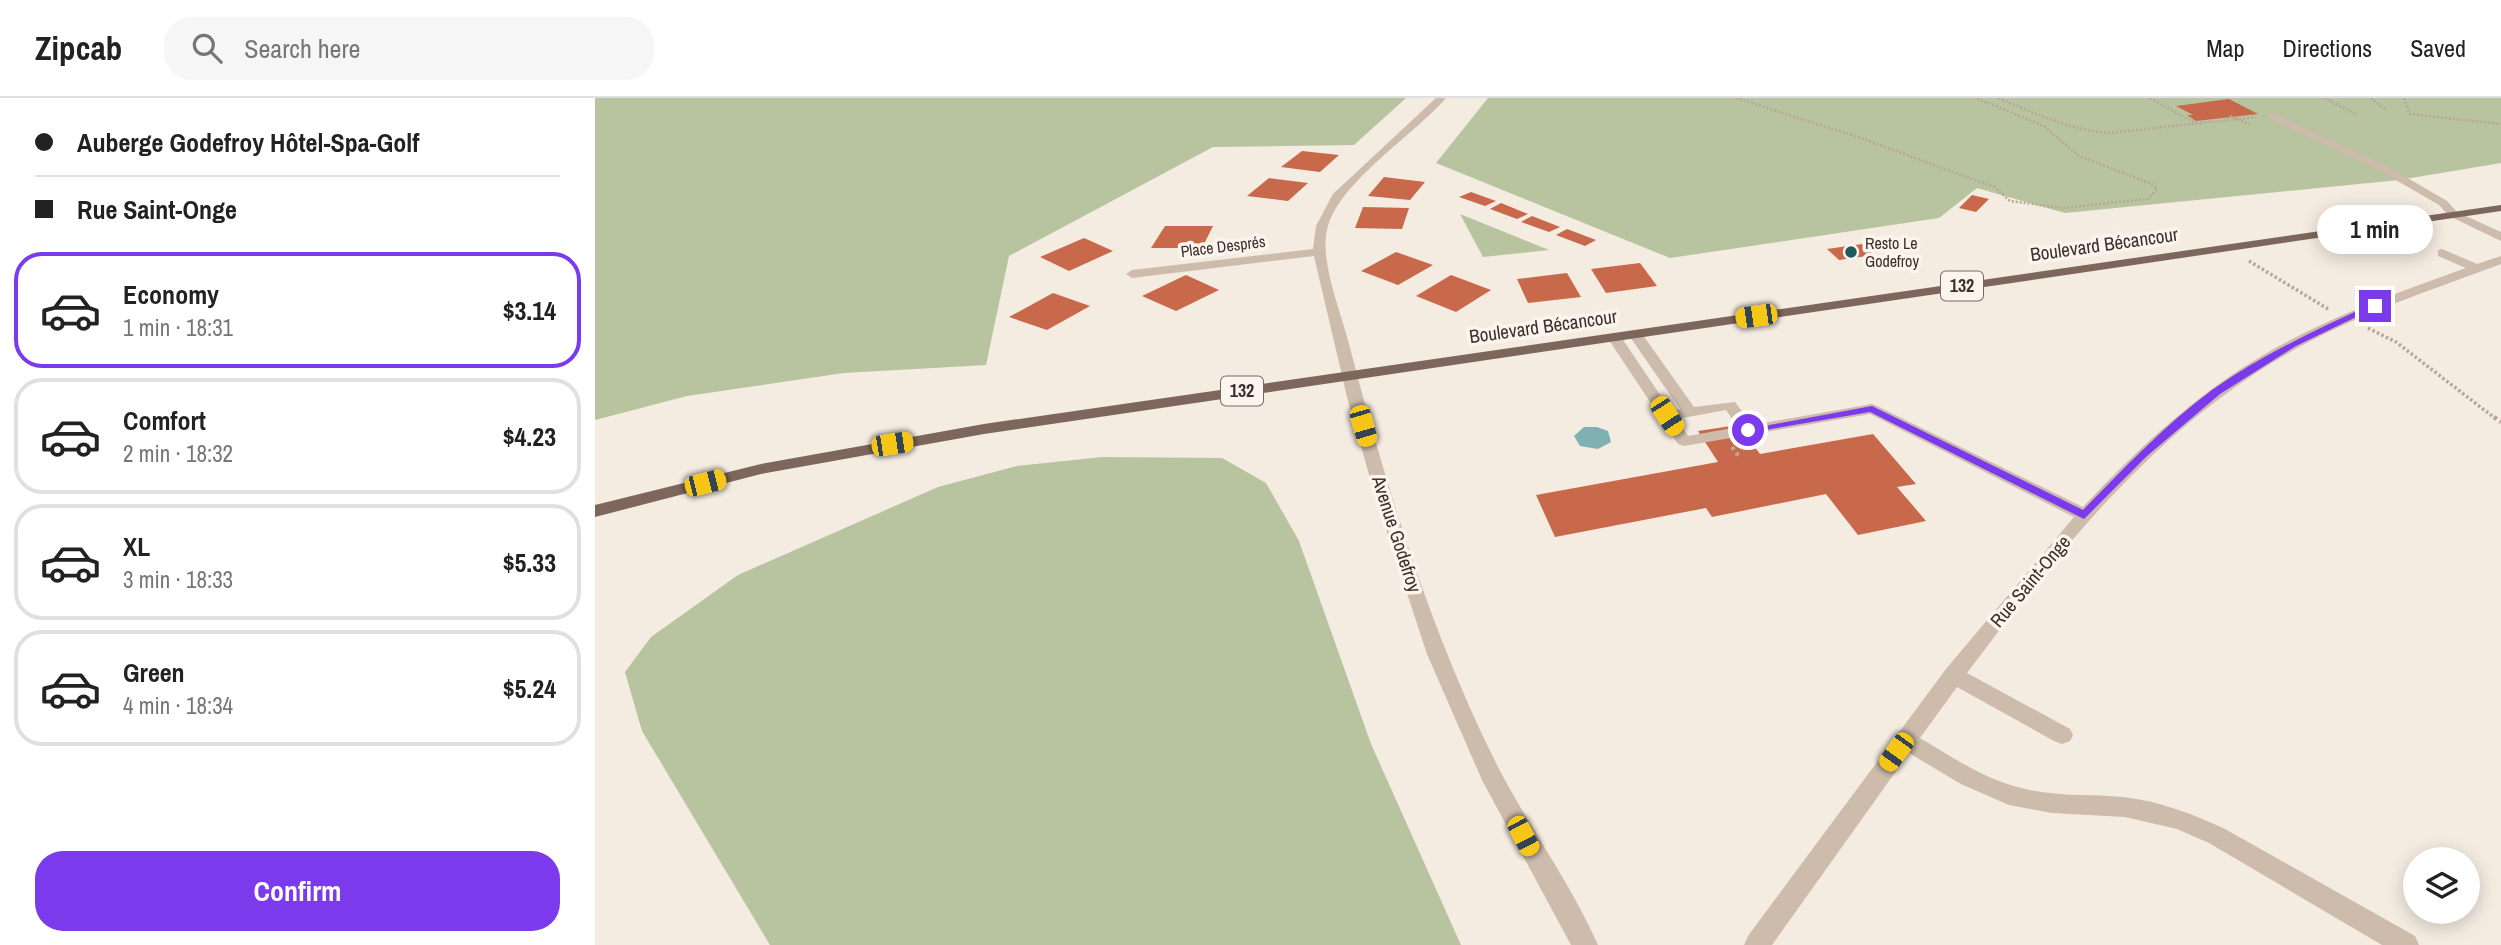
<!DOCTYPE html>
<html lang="en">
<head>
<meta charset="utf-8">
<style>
  body { margin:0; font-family:"Archivo Narrow",sans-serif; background:#f6f6f6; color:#222; height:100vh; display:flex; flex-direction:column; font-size:26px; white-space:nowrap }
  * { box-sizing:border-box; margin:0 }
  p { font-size:23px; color:#767676 }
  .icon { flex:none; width:38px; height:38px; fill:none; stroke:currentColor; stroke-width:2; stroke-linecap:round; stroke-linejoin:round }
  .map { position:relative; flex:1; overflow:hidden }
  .sheet { display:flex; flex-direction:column; background:#fff; width:595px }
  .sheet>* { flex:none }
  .top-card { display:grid; align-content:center; height:154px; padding:0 35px; background:#fff }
  .controls { position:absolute; left:1808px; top:749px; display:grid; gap:14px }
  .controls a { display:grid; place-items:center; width:77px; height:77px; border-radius:50%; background:#fff; box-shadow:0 4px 18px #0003; font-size:35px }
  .end { position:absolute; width:32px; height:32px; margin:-16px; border:9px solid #7c3aed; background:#fff; box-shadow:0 0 0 4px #fff }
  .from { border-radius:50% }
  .bubble { position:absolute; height:49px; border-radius:24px; background:#fff; box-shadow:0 4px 18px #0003; font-size:23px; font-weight:800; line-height:49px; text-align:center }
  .car { position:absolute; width:21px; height:42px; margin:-21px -10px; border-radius:9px; box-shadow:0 0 5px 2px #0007; background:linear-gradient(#f5c518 24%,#345 0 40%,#f5c518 0 76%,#345 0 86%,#f5c518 0) }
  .top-card b { display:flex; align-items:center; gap:24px; height:66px; font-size:26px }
  .top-card b+b { border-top:2px solid #e0e0e0 }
  .top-card i { width:18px; height:18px; background:#222 }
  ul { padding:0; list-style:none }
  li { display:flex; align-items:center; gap:21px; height:116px; margin:0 14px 10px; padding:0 21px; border:4px solid #e0e0e0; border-radius:28px }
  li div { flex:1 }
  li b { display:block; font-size:26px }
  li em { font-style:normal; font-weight:800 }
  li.current { border-color:#7c3aed }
  li>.icon { width:63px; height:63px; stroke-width:1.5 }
  .cta { display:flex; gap:14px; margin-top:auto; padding:14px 35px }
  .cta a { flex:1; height:80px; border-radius:28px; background:#7c3aed; color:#fff; font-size:28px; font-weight:800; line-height:80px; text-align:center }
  header { display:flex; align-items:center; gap:42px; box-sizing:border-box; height:98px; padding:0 35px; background:#fff; border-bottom:2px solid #e0e0e0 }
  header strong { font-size:33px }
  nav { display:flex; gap:38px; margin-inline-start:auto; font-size:24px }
  .search { width:490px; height:63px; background:#f6f6f6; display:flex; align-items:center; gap:18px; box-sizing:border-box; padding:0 24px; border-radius:28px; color:#767676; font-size:26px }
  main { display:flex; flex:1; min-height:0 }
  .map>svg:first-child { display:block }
  .green { fill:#b8c4a0 }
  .water { fill:#7fb0b2 }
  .building { fill:#c8694b }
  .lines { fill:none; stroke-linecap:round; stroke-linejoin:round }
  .path-far2 { stroke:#b9a596; stroke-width:2.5; stroke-dasharray:2 2; stroke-linecap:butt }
  .path-far1 { stroke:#b9a596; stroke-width:3.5; stroke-dasharray:2.5 2.5; stroke-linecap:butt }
  .path { stroke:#b9a596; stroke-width:4.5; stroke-dasharray:3.5 3.5; stroke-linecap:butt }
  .minor { fill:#cdbbac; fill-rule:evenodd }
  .major { fill:#7d675c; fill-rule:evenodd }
  .route { fill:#7c3aed }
  .poi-dot { fill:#1f5a5e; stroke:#fbf5ee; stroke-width:2.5 }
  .labels { text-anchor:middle; stroke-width:7; stroke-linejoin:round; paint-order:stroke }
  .far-poi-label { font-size:16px; fill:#3b302b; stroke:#fbf5ee; text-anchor:start }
  .far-street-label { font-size:16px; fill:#3b302b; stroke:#fbf5ee }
  .shield { fill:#fbf5ee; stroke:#756b66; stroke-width:2 }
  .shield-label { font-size:18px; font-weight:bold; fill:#3b302b }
  .street-label { font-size:19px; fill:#3b302b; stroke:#fbf5ee }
</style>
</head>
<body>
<header>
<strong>Zipcab</strong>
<div class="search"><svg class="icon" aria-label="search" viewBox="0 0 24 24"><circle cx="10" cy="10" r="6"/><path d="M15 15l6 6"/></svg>Search here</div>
<nav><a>Map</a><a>Directions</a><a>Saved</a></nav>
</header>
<main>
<section class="sheet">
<div class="top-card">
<b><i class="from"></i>Auberge Godefroy Hôtel-Spa-Golf</b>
<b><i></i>Rue Saint-Onge</b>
</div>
<ul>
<li class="current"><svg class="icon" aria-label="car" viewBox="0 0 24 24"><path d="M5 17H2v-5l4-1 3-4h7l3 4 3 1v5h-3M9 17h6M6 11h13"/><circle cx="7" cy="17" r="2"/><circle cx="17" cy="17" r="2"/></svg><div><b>Economy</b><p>1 min · 18:31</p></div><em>$3.14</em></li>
<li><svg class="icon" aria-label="car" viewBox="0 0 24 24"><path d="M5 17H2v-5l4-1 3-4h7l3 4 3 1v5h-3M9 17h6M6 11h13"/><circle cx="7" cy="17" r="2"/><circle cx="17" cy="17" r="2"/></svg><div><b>Comfort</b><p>2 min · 18:32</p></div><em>$4.23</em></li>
<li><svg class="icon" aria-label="car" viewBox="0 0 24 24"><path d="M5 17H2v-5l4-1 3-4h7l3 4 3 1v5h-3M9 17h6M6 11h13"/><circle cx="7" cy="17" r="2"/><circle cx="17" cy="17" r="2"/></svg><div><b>XL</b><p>3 min · 18:33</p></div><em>$5.33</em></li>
<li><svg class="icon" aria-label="car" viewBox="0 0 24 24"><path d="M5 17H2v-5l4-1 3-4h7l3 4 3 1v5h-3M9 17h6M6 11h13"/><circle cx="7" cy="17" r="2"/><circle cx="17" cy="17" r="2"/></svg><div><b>Green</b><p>4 min · 18:34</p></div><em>$5.24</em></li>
</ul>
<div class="cta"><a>Confirm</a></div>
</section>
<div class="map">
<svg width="1906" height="847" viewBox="0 0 1906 847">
  <rect width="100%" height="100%" fill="#f4ebe1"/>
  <g class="green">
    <polygon points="0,0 811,0 759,47 618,49 414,158 391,267 249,275 92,298 0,322"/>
    <polygon points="893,0 1906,0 1906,65 1804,82 1470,115 1382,90 1344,120 1075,160 841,65"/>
    <polygon points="865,116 954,152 888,159"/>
    <polygon points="507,359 627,360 671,385 704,443 776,646 866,847 175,847 47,633 30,574 56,539 143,477 343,389 422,368"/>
  </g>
  <polygon class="water" points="989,329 1002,329 1013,333 1016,344 1003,351 985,348 979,338"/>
  <g class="building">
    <polygon points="1634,1 1663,16 1601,23 1592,17 1598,17 1581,8"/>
    <polygon points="707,53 744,57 725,74 686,69"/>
    <polygon points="789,79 830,84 815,102 773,98"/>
    <polygon points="674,80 713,85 693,103 652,98"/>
    <polygon points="876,94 901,103 890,108 864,99"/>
    <polygon points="1377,97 1394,101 1381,114 1364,110"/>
    <polygon points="906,105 933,116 922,121 895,111"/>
    <polygon points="768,109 814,110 807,131 760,130"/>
    <polygon points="937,118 965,129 954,134 926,124"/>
    <polygon points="570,128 618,128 607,150 556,150"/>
    <polygon points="972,131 1001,142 990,148 961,137"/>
    <polygon points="489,140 518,153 474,173 445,159"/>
    <polygon points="1267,146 1279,157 1244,162 1232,151"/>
    <polygon points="801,154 838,167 803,187 766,173"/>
    <polygon points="1045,165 1062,188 1011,195 996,171"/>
    <polygon points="972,175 986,199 933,205 922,181"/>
    <polygon points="591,177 624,192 581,213 547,198"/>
    <polygon points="856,177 896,192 861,214 821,198"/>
    <polygon points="458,195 495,208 452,232 414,219"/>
    <polygon points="1143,327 1165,356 1278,336 1321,386 1302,389 1331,423 1263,437 1231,396 1117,419 1111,410 960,439 941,397 1123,364 1103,333"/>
  </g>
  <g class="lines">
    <g class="path-far2">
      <polyline points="1141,0 1263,39 1399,89 1415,103 1468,110 1553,101 1562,91 1557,86 1484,58 1449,28 1381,0"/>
      <path d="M1403 0C1440 15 1474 32 1514 35L1661 19"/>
      <polyline points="1555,0 1600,25"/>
      <polyline points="1730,0 1762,17"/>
      <polyline points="1776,0 1791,12"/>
      <polyline points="1809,0 1815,16 1906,26"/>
      <polyline points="1635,18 1656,27"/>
    </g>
    <g class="path-far1">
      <polyline points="1654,163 1733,211"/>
      <polyline points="1773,230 1801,244 1901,321"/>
    </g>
    <g class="path">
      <polyline points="1899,319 1906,324"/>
      <polyline points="1137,349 1145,360"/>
    </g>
    <g class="minor">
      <path d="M841 0H851C819 37 747 82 733 128 723 160 746 214 754 246 791 389 837 539 904 671 935 730 976 786 1003 847H976L887 682 832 556 781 401 753 303 719 158 537 180 531 176 537 172 718 151 721 128 738 96Z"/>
      <polygon points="1673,16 1679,16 1790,67 1852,103 1862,114 1906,134 1906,143 1854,118 1844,107 1782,71 1673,20"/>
      <path d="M1847 151 1882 166 1906 158V166C1834 193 1759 217 1692 256 1559 332 1462 455 1372 575L1475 631 1478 637 1475 643 1467 646 1459 643 1362 589 1325 640C1357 659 1389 681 1426 690 1459 699 1494 696 1528 699 1564 703 1598 716 1630 731L1820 838 1824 847H1787L1614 745 1582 731 1530 719 1457 715 1414 707 1366 686 1314 655 1177 847H1149L1153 838 1351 571 1479 419 1275 316 1089 348 1083 346 1012 239 1014 236H1024L1076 313 1085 311 1033 236 1035 233H1045L1099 309 1140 304 1157 327 1277 306 1282 308 1488 409C1546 347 1609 289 1684 248 1743 216 1807 193 1871 170L1843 158V152ZM1131 312 1143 329 1093 338 1082 321Z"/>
    </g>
    <polygon class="major" points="1906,107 1906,113 389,336 166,376 0,419 0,407 166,366 389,326"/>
  </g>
  <path class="route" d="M1777 206 1784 208 1701 248 1625 296 1552 358 1489 421 1275 314 1153 335 1148 332 1277 308 1488 412C1529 370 1570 327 1617 292 1667 257 1722 231 1777 206Z"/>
  <circle class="poi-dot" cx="1256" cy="154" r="7"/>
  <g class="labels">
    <g class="far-poi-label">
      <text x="1270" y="151">Resto Le<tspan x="1270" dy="18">Godefroy</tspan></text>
    </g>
    <g class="far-street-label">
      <text transform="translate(628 148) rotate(-7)" y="6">Place Després</text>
    </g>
    <g class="shield">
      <rect x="1346" y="173.5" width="42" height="29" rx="5"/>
      <rect x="626" y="278.5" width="42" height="29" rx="5"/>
    </g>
    <g class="shield-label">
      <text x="1367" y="194">132</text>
      <text x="647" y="299">132</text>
    </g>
    <g class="street-label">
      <text transform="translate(1509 146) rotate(-8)" y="7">Boulevard Bécancour</text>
      <text transform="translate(948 228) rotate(-8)" y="7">Boulevard Bécancour</text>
      <text transform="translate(802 436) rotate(72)" y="7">Avenue Godefroy</text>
      <text transform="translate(1435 483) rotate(-50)" y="7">Rue Saint-Onge</text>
    </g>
  </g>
</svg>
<div class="controls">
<a><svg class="icon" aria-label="layers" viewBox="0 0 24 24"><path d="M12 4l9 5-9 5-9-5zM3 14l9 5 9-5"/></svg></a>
</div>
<i class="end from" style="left:1153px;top:332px"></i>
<i class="end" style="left:1780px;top:208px"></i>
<div class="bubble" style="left:1722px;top:107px;width:116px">1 min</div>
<i class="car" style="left:1161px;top:218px;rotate:262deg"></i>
<i class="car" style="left:1072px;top:318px;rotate:147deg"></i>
<i class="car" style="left:768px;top:328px;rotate:164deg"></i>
<i class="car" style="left:297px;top:346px;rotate:81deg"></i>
<i class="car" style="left:110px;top:385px;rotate:76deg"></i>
<i class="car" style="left:1301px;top:654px;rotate:216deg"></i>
<i class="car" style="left:928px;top:738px;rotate:152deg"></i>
</div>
</main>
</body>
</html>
